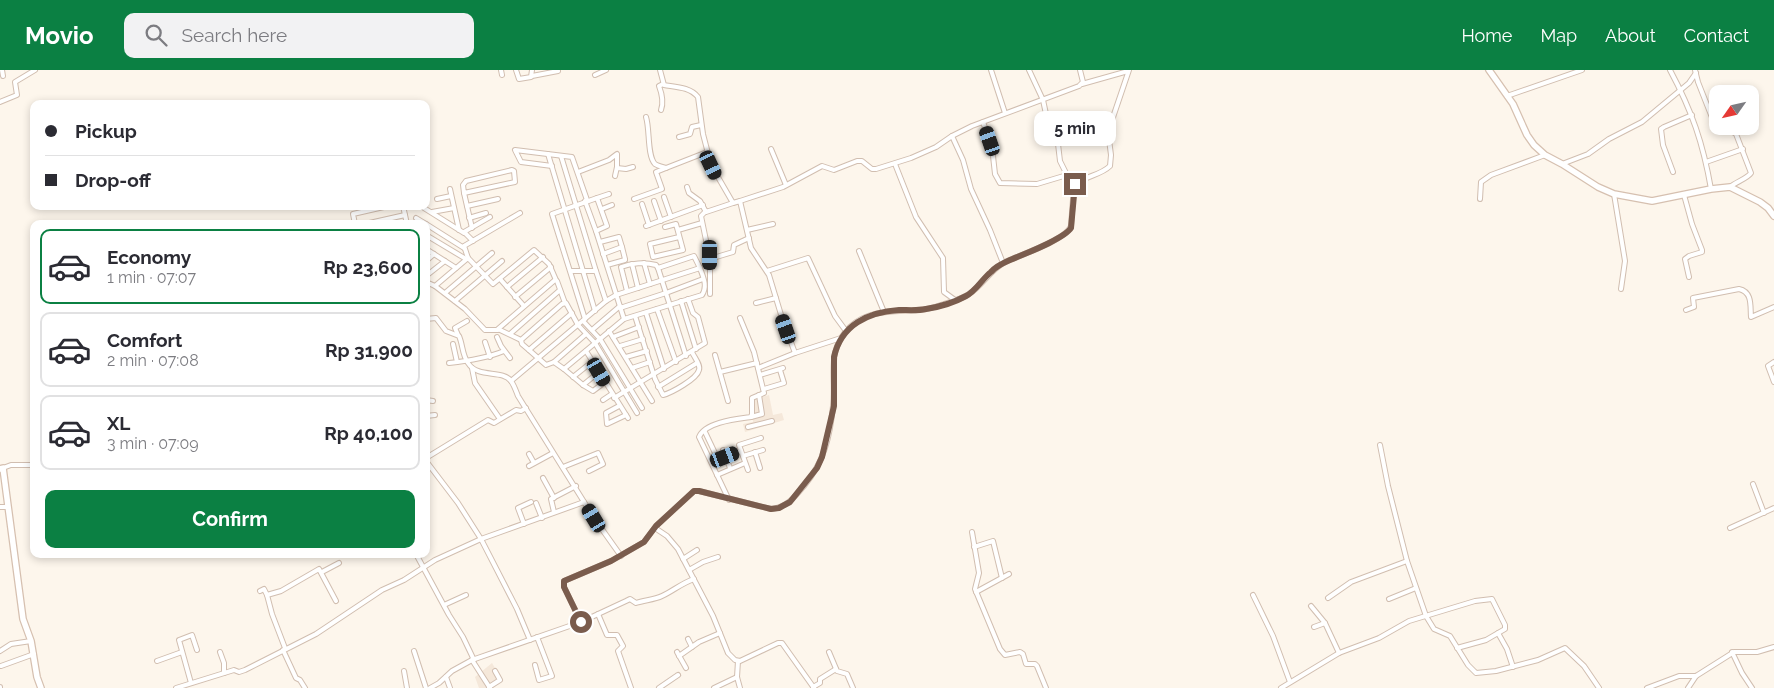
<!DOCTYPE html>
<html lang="en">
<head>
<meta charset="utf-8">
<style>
  body { margin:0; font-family:Raleway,sans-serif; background:#f2f2f3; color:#2b2b33; height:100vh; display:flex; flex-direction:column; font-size:19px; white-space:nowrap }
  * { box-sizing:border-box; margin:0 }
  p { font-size:16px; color:#7c7c81 }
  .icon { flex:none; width:28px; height:28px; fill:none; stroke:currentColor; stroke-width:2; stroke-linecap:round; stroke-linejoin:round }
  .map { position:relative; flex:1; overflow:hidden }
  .panel { position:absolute; left:30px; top:150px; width:400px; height:338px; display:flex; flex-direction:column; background:#fff; border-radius:10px; box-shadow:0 2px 8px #0003 }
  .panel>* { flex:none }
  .top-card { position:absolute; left:30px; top:30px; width:400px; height:110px; border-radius:10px; box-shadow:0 2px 8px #0003; display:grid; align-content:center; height:110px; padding:0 15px; background:#fff }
  .needle { width:32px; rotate:236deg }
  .fabs { position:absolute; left:1709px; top:15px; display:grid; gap:10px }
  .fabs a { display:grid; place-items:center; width:50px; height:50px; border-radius:10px; background:#fff; box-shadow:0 2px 8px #0003; font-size:25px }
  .end { position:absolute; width:22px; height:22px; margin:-11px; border:6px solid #7a5c4d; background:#fff; box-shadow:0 0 0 2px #fff }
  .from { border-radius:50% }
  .bubble { position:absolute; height:35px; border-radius:10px; background:#fff; box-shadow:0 2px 8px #0003; font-size:16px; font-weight:700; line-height:35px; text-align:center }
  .car { position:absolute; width:15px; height:30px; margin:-15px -8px; border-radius:6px; box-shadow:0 0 4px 1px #0007; background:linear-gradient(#222 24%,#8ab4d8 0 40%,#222 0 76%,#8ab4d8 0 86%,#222 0) }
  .top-card b { display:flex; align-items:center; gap:18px; height:48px; font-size:19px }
  .top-card b+b { border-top:1px solid #e1e1e2 }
  .top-card i { width:12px; height:12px; background:#2b2b33 }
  ul { padding:9px 0 0; list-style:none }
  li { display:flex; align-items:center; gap:15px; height:75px; margin:0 10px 8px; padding:0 5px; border:2px solid #e1e1e2; border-radius:10px }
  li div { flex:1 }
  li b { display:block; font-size:19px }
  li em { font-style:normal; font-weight:700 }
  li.active { border-color:#0b8043 }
  li>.icon { width:45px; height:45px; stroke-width:1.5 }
  .action { display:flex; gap:10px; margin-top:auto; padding:10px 15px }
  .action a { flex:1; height:58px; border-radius:10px; background:#0b8043; color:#fff; font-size:20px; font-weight:700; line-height:58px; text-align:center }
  header { display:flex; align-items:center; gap:30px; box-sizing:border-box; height:70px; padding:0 25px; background:#0b8043; color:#fff }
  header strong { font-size:24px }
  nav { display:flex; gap:28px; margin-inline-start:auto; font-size:18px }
  .search { width:350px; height:45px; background:#f2f2f3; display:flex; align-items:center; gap:12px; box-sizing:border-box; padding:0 18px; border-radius:10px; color:#7c7c81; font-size:19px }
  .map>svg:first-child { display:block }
  .residential { fill:#f5e8da }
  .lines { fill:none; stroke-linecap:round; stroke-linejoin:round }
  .street-casing { stroke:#d1beb0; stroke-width:6 }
  .secondary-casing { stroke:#d6c0b0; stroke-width:8 }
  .street { stroke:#fff; stroke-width:4 }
  .secondary { stroke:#fff; stroke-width:5.5 }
  .route { stroke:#7a5c4d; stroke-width:6 }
</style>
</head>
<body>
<header>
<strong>Movio</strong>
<div class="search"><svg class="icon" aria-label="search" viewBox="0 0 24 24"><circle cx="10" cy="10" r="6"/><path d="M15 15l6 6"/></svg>Search here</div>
<nav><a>Home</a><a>Map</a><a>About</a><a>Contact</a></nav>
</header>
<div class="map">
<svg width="1774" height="618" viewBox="0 0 1774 618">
  <rect width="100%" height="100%" fill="#fdf6ec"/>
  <g class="residential">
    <polygon points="769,325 773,345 782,343 784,350 745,362 743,354 753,352 752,330"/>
    <polygon points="492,593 502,610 493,617 493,618 479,618 475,607"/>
  </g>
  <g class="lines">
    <defs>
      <g id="street">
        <polyline points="2,0 3,6"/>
        <polyline points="501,0 502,5"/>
        <polyline points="516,0 519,9 531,7 532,0"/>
        <path d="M660 0 664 15C676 17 690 17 698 27L703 64 711 95 733 133 740 131 751 178 769 205 782 248 795 283 841 268"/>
        <polyline points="991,0 1005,43"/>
        <path d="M1670 0C1692 41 1703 73 1711 119"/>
        <polyline points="1695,0 1698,12 1713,50 1718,54"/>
        <polyline points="595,5 606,0"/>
        <polyline points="532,6 558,1"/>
        <polyline points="1082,14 1128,1"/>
        <polyline points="1507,26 1582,0"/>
        <polyline points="0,32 17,25 15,12 35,0"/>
        <path d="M661 40C664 32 662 24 659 16L663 14"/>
        <path d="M646 47C650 59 647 86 655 94 658 96 663 97 666 98L707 82"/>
        <polyline points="983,52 992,77 995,104 1000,113 1037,114 1067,105"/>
        <path d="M1723 56 1736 64 1751 103C1748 108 1736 112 1730 117"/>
        <polyline points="952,66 963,90 971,119 990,160 1003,193"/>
        <polyline points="679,67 690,64 692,57 701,55"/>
        <polyline points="771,79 786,115"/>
        <polyline points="548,84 595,241"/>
        <polyline points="561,86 596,201"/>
        <polyline points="1706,92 1743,79"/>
        <polyline points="895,94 916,147 943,188 944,222 955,230"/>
        <polyline points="1562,94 1588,84 1609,69 1642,52 1689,13 1696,3"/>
        <polyline points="552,96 521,92 515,80 572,87 587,130"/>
        <polyline points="617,98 626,99 633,97"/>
        <polygon points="512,100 514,101 515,112 464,123 463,115 466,111"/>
        <polyline points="578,102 609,90 617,84 617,97 615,106"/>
        <polyline points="1673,102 1663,75 1661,59 1664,57 1692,45"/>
        <path d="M1074 116C1083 106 1100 106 1110 96L1111 85 1108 62 1129 0"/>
        <polyline points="687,117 689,123 700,131 706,142 733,133"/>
        <polyline points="450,119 459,160"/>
        <polyline points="464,123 472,158"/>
        <polyline points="1614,124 1625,191 1621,219"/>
        <polyline points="1684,125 1692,154 1702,180 1702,182 1689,186 1685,189 1689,207"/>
        <polyline points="664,127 671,147"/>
        <polyline points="597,128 609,124"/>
        <polyline points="437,129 451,126"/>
        <polyline points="634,129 662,119 656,102 666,98"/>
        <polyline points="1480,129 1481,112 1491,105 1545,85"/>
        <polyline points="585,131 596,161"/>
        <polyline points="654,131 661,151"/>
        <polyline points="740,131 783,117 822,96 834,100 857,91 862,91 872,99 876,99 911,88 936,77 952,66 972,56 1079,16 1083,12 1080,0"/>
        <polyline points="642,134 649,155"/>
        <polyline points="403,136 407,154"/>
        <polyline points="467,136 498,129"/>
        <polyline points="424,138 464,163"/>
        <polyline points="602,139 612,135"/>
        <polyline points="706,141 701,146 708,180 713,188 733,182 734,175 749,168"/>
        <polyline points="432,142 454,138"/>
        <polyline points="416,148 426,154"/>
        <polyline points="469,148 486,143"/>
        <polyline points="355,154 353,144 388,136"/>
        <polyline points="365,154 405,145"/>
        <polyline points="426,154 464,178"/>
        <polyline points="646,156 703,135"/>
        <polyline points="665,157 676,154 683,180 653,187 650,174 679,167"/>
        <polyline points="678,160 702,153"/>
        <polyline points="747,160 773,154"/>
        <polyline points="426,165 466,189"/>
        <polyline points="473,171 464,162 490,147"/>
        <polyline points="600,172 619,167 622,177"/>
        <polyline points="426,179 456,198"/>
        <polyline points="859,181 884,242"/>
        <polyline points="603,184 622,177 625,189"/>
        <polyline points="468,188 464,176 520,143"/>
        <polyline points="426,191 434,184"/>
        <polyline points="644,193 650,214"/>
        <polyline points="632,194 638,218"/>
        <polyline points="607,195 625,190"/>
        <polyline points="658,198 694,186 700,198"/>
        <polyline points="571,201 596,201 606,231"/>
        <polyline points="767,201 808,188 835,246 846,261"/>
        <polyline points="426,206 445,191"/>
        <polyline points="500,209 524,236"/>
        <polyline points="426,212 435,216"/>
        <polyline points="507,217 543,187"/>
        <path d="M627 221 621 197C631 193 645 192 656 195L658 198 686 286"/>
        <polyline points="445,223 492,183"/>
        <polyline points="710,224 710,185"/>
        <polyline points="515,227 551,197"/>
        <polyline points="455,231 502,191"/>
        <polyline points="681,231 696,279"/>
        <polyline points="756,233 776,228"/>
        <polyline points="620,238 666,223 703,209"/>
        <polyline points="657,239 676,292"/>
        <path d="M1686 240 1694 237 1693 228 1739 219C1753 222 1750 237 1751 247L1774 237"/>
        <polyline points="646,243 664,299"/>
        <path d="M635 246 655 309 663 325C671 323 697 309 699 300 701 295 694 287 692 282"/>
        <path d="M426 249 436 248 446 261 459 266C463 275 462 285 468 293 478 309 502 299 511 311 514 315 516 321 518 326L594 448 621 486"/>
        <polyline points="585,249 552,144 597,128 607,156 596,161 624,249"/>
        <polyline points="583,251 600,269 642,338"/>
        <polyline points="498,260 485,260 465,239 435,216 468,188 493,214 534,180 549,194 556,210"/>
        <polyline points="592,260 620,236"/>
        <polyline points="609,261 652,331"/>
        <polyline points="510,264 560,220"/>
        <polyline points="458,265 455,258 467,251"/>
        <polyline points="497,267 501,276 510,288"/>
        <polyline points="613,267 639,257"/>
        <polyline points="521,270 498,259 555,210 557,211 565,233"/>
        <polyline points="485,272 490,287"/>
        <polyline points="453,274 457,292"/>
        <polyline points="620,276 643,269"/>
        <polyline points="529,280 522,274 521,270 562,234 566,233 578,255 595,273 637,343"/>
        <polyline points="586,281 628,348"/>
        <polyline points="715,285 728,331"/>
        <polyline points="626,287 647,281"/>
        <polyline points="554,292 586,264"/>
        <polyline points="1774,292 1768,296 1774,312"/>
        <path d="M449 293C468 291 487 288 504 281"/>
        <polyline points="472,298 475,313 500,349"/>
        <polyline points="632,298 650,292"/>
        <polyline points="758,298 795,283"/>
        <polyline points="564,299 583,315 593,321 605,312"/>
        <polyline points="720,302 757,293"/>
        <polyline points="760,305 783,298"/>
        <polyline points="573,307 593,291"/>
        <path d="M511 311 606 231 616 225 700 198C703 207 708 216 702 225L624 249 564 299 554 292 546 295 529 280 572 243"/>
        <polyline points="583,315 599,302"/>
        <polyline points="658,317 697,293"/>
        <polyline points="764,319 784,313 780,300"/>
        <polyline points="614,328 705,273 698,247 693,243 688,229"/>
        <polyline points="426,330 433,331"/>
        <polyline points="603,330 612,324"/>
        <polyline points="619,336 606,343 607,354 626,345"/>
        <polyline points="426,346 435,345"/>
        <polyline points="751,347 762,344 759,325"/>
        <polyline points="748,357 772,351"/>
        <polyline points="705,362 715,383"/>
        <polyline points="1380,375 1388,416 1407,491 1426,546 1434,559 1450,566 1468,595 1476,603 1496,601 1538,590 1565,578 1584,596 1599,618"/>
        <polyline points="723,380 730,398"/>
        <polyline points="755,382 760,398"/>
        <polyline points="529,384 534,393"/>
        <polyline points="743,386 763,380"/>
        <polyline points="725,387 741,381"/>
        <polyline points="426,388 488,350 494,353 516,340 521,341 526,338"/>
        <polyline points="426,391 458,433 481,469 517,539 530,570"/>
        <polyline points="529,396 553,383"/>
        <polyline points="563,397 598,383 603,394 589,401"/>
        <polyline points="3,398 11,395 34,395"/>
        <polyline points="748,400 739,375 761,368"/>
        <polyline points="717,405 745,393"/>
        <polyline points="543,408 554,428"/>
        <polyline points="1753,414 1764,443"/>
        <path d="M729 430 699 367C705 352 737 349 751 347L752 344V328L764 323 754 282 740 248"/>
        <polyline points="536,433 542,448"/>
        <polyline points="0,437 8,437"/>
        <polyline points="554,442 551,429 576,416"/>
        <polyline points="524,454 518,438 531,432"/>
        <polyline points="655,458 667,466 678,479 713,546 728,583 735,590 740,591 778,573 782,573 814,618"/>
        <polyline points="1730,458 1774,438"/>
        <polyline points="972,462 979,503 975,519 1000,579 1005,585 1020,582 1023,584 1026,594 1035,594 1037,596 1046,618"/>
        <polyline points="974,477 993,471 1002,508"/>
        <polyline points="416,484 449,545 463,567 474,590"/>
        <polyline points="683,489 697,480"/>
        <polyline points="689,500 703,492 718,487"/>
        <polyline points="322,502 339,493"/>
        <polyline points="260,521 264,519 267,525"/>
        <polyline points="976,522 1009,504"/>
        <polyline points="1253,525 1273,566 1290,612"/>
        <polyline points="1328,528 1351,512 1407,491"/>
        <polyline points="1389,529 1416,518"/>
        <polyline points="444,535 466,525"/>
        <polyline points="1311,536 1325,553 1339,583"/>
        <polyline points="598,544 607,565 617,565 623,576 618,581 631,618"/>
        <path d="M581 552 564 517V511L611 491 644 472 656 456 694 421H699L771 439C787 437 794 428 804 416 824 392 830 367 833 336 837 307 825 281 850 257 870 237 901 243 926 239 932 238 938 236 944 234 952 231 962 229 969 224 983 215 990 200 1005 192 1020 185 1066 170 1071 156L1074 116 1067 105 1060 91 1058 74 1049 58 1043 30 1029 0"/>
        <polyline points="1314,557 1325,553"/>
        <polyline points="1498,563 1507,579 1513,597"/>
        <polyline points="688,569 692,577"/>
        <polyline points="285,578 272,544 267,525 281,521 319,499 336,531"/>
        <polyline points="283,580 296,608 300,610 305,618"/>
        <polyline points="0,581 11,574 31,571"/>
        <polyline points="414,581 426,618"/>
        <polyline points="220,582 224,593 224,603"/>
        <polyline points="677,582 686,598"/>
        <polyline points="829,582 837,601 847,604 853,618"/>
        <polyline points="1732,582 1742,603 1752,618"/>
        <polyline points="679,586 699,572 720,563"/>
        <polyline points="472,590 490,618"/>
        <polyline points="157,591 182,582"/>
        <polyline points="738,591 737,607 740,618"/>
        <polyline points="535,595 539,610 552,606 537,567"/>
        <polyline points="1,596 34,584"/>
        <polyline points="404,601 407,618"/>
        <polyline points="446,607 450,618"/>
        <polyline points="191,613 179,570 192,565 197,580"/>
        <polyline points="0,617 0,618"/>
        <polyline points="489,617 500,610 495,601"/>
        <polyline points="813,617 820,613 820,609 836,599"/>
        <polyline points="176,618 234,600 239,602 245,600 316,564 382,520 404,510 435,490 481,469 584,432"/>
        <path d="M430 618 439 613 452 601 472 590 581 552 626 531 630 529 636 533C644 530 654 530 662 526 673 521 682 513 694 509"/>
        <polyline points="659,618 678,605"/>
        <polyline points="714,618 737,607"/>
        <polyline points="1281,618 1339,583 1379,568 1409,551 1475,531 1492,529 1505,555 1505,559 1486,570 1457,578"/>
        <polyline points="1647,618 1679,606 1696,606 1734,582 1757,582 1774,577"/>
        <polyline points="1688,618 1696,606"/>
      </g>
      <g id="secondary">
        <polyline points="1489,0 1513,34 1527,65 1534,75 1545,85 1562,94 1598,117 1614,124 1652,131 1711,119 1730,117 1760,132 1768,138 1774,146"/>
        <polyline points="0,399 3,398 23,549 31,571 37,607 41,618"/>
      </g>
    </defs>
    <use href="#street" class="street-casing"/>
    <use href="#secondary" class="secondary-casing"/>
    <use href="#street" class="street"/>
    <use href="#secondary" class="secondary"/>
  </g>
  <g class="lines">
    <path class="route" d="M581 552 564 517V511L611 491 644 472 656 456 694 421H699L771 439 779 438 790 432 817 398 822 387 834 336V287C841 255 868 242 899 240 908 240 918 241 926 239 939 237 955 232 966 226 976 221 982 209 991 202 996 196 1003 193 1010 190 1024 184 1064 169 1071 158L1075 114"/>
  </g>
</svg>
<div class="fabs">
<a><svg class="needle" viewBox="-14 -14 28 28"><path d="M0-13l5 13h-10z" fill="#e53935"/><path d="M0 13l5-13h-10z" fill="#7c7c81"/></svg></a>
</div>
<i class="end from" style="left:581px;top:552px"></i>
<i class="end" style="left:1075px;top:114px"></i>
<div class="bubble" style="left:1034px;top:41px;width:82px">5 min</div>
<i class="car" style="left:990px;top:71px;rotate:341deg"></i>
<i class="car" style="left:711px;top:95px;rotate:155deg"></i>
<i class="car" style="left:710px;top:185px;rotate:180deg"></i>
<i class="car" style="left:786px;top:259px;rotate:341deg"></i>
<i class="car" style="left:599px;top:302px;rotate:150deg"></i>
<i class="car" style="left:725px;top:387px;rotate:69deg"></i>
<i class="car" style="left:594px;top:448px;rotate:329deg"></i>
<div class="top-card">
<b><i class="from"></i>Pickup</b>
<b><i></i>Drop-off</b>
</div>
<section class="panel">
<ul>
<li class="active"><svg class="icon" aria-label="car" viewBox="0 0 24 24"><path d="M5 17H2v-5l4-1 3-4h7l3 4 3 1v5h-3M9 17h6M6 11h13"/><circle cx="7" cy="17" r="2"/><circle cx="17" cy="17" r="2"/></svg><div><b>Economy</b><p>1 min · 07:07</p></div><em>Rp 23,600</em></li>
<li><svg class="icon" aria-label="car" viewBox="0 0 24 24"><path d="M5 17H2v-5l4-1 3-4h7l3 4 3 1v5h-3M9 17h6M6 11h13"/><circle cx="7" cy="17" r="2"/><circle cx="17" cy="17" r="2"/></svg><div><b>Comfort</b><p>2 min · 07:08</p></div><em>Rp 31,900</em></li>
<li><svg class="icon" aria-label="car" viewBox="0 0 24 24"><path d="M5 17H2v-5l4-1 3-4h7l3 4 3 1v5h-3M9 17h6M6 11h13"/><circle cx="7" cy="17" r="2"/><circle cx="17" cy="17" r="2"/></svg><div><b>XL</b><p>3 min · 07:09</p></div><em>Rp 40,100</em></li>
</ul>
<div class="action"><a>Confirm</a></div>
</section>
</div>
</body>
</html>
